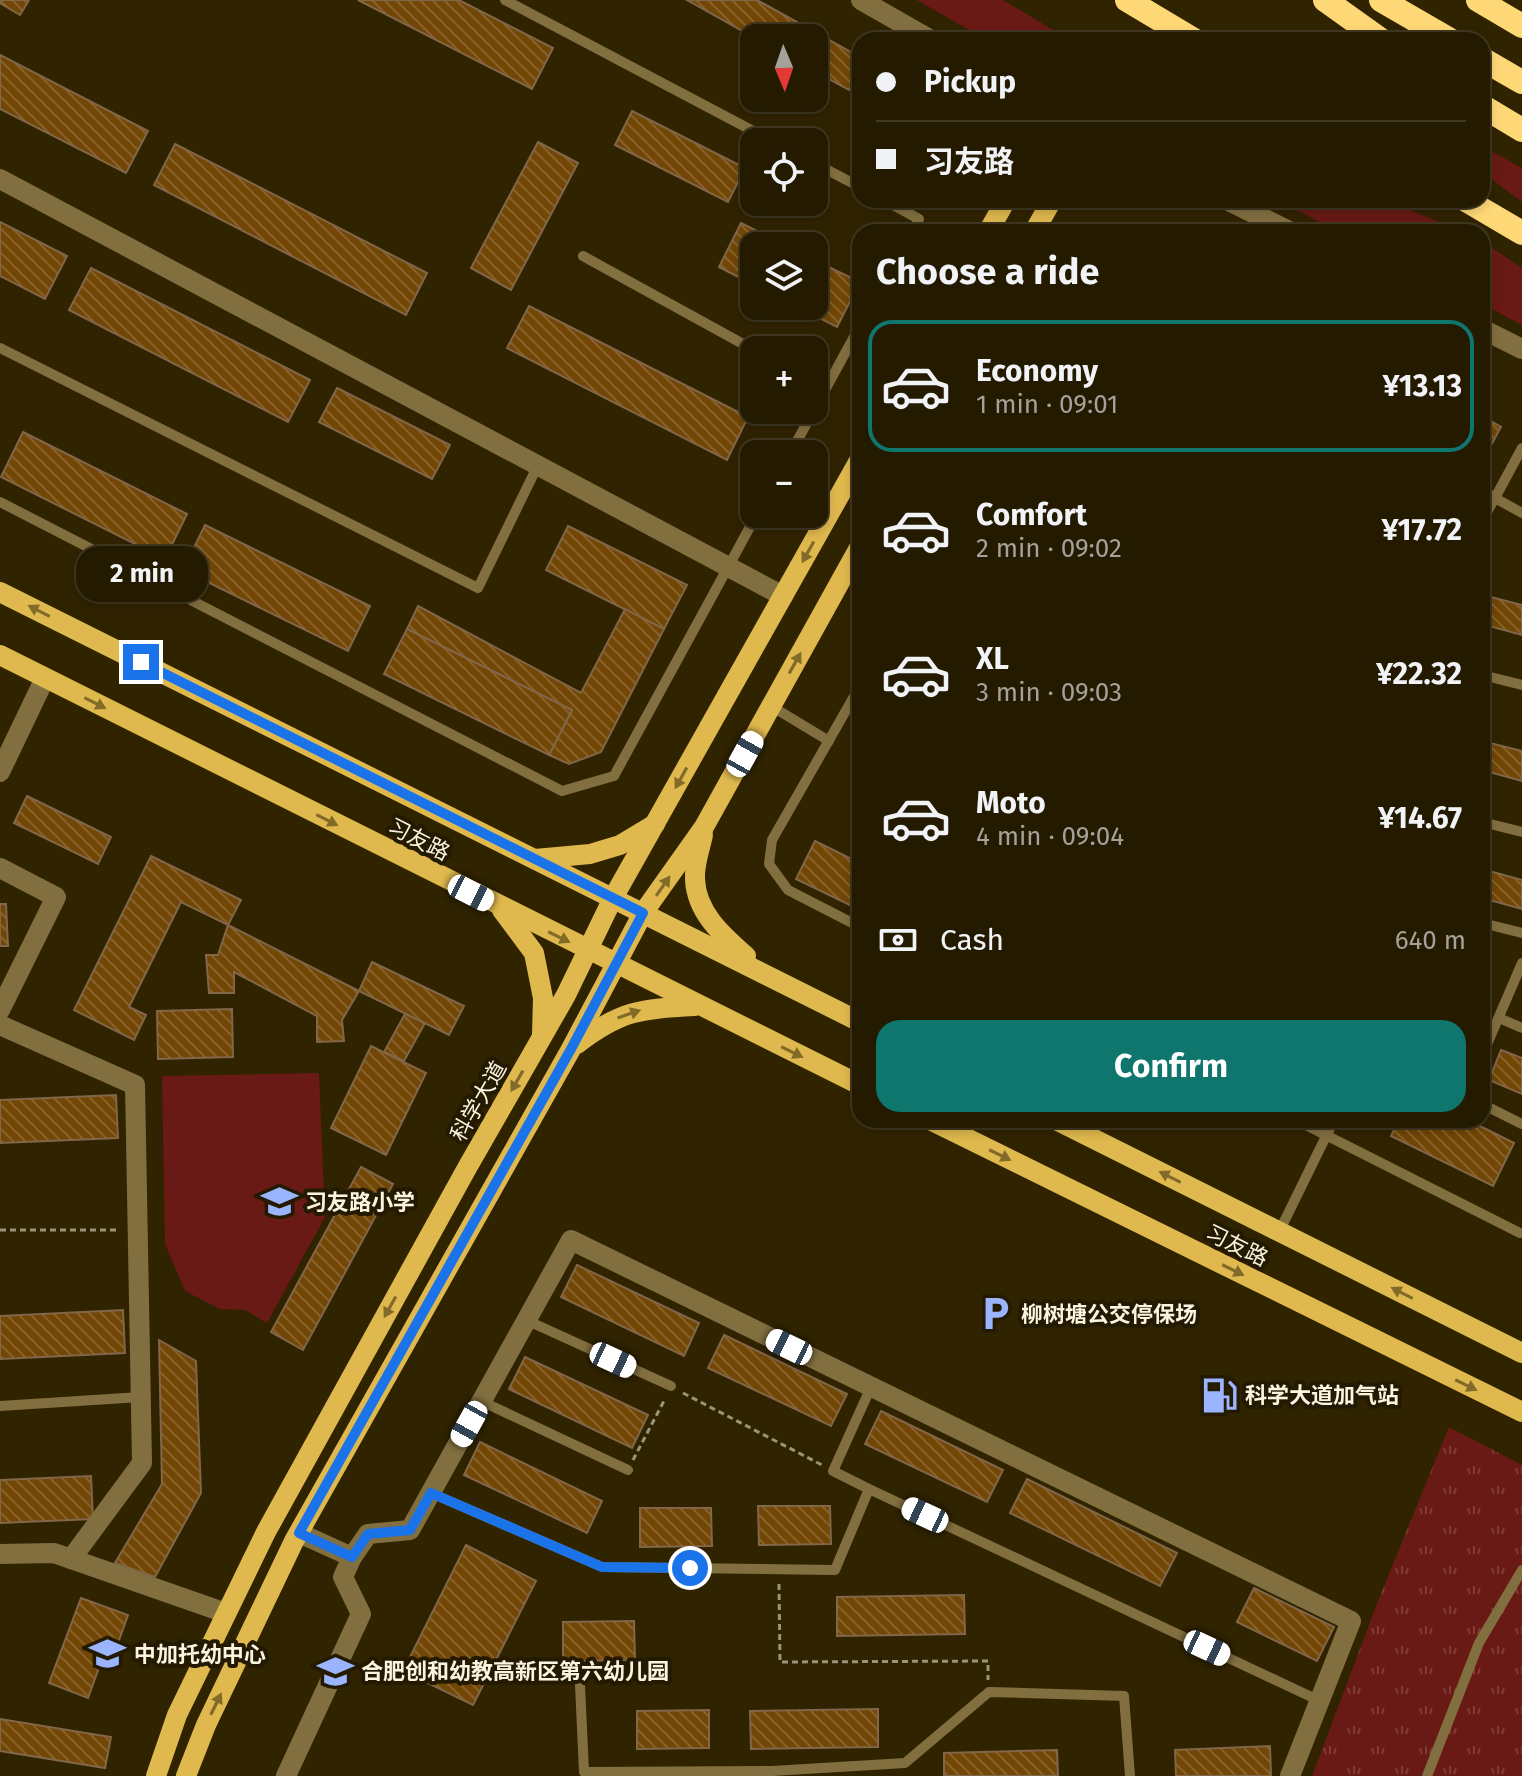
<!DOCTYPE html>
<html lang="en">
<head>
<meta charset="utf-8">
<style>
  body { margin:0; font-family:"Fira Sans","Noto Sans SC",sans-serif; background:#30270f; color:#f1f3f6; height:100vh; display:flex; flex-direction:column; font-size:30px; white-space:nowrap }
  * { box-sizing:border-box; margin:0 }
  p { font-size:26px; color:#a3a199 }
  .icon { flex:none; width:44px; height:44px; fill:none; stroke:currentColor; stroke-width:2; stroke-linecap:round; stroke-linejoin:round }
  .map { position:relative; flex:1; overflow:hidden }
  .sheet { position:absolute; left:852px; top:224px; width:638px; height:904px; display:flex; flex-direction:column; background:#241a00; border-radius:24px; box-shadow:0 4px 12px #0003,0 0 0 2px #413822 }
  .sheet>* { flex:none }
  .banner { position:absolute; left:852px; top:32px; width:638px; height:176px; border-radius:24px; box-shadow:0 4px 12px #0003,0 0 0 2px #413822; display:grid; align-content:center; height:176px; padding:0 24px; background:#241a00 }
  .needle { width:52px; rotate:178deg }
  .tools { position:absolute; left:740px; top:24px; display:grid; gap:16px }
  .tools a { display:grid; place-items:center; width:88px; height:88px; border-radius:16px; background:#241a00; box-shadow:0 4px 12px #0003,0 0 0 2px #413822; font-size:40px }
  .end { position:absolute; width:36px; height:36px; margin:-18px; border:10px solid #1a73e8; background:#fff; box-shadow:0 0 0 4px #fff }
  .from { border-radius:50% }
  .bubble { position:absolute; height:56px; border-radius:24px; background:#241a00; box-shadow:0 4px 12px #0003,0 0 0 2px #413822; font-size:26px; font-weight:700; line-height:56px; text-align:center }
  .car { position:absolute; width:24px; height:48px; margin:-24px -12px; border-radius:10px; box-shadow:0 0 6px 2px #0007; background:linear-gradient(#fff 24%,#345 0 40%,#fff 0 76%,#345 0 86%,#fff 0) }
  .banner b { display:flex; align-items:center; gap:28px; height:76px; font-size:30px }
  .banner b+b { border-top:2px solid #413822 }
  .banner i { width:20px; height:20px; background:#f1f3f6 }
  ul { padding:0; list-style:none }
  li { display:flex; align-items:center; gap:24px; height:132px; margin:0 16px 12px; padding:0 8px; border:4px solid transparent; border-radius:24px }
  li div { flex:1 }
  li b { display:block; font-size:30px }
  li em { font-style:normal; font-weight:700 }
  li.selected { border-color:#0f766e }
  li>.icon { width:72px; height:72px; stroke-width:1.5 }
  h2 { padding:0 24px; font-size:36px; line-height:96px }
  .pay { display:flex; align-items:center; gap:20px; height:88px; padding:0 24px; font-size:30px }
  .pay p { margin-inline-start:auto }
  .button { display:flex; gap:16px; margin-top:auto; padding:16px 24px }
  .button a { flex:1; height:92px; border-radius:24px; background:#0f766e; color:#fff; font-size:32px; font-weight:700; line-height:92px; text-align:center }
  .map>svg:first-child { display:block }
  .grass { fill:#691a15 }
  .park { fill:url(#park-tufts) }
  .building { fill:url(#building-back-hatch); stroke:#81664a; stroke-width:2 }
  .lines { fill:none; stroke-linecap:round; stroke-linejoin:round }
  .path { stroke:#9d9378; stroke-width:3; stroke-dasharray:6 4; stroke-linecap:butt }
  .service { stroke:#826f40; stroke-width:10 }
  .minor { stroke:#826f40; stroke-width:20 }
  .tertiary { stroke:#826f40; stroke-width:20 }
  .primary { stroke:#e0b94e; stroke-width:20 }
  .motorway { stroke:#fed877; stroke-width:24 }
  .oneway { fill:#826a28 }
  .route { stroke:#1a73e8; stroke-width:10 }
  .labels { text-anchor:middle; stroke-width:8; stroke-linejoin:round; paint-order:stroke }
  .street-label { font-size:22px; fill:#fbf4e0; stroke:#241a02 }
  .poi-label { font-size:22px; font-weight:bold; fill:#fbf4e0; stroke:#241a02; text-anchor:start }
</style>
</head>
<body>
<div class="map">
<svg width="1522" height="1776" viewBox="0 0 1522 1776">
  <defs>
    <pattern id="park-tufts" width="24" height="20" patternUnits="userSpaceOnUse" patternTransform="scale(2)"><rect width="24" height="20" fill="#691a15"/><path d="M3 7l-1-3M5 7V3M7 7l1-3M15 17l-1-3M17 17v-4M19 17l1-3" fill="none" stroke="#7f3c37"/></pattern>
    <pattern id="building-back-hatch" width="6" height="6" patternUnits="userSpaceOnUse" patternTransform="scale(2)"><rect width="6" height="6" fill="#724605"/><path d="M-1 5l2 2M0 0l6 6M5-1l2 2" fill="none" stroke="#876129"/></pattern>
  </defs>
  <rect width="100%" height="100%" fill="#302300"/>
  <g class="grass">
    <polygon points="917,0 1003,0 1070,40 986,40"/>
    <polygon points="1482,146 1522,168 1522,202 1482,172"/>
    <polygon points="1278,200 1386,200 1463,232 1338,232"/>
    <polygon points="1482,241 1522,268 1522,325 1482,304"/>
    <polygon points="319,1073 325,1217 267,1323 245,1310 220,1309 185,1291 165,1244 162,1076"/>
  </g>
  <polygon class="park" points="1449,1427 1522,1465 1522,1776 1312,1776 1378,1601"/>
  <g class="building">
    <polygon points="0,0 29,0 20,15 0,3"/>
    <polygon points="358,0 459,0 553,48 532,89"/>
    <polygon points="687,0 757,0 860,57 860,72 849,90 814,71 814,38 755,38"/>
    <polygon points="0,55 148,131 126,173 0,109"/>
    <polygon points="632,111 745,168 728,202 615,145"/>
    <polygon points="538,142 578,163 511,290 471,268"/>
    <polygon points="175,144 427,273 406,315 154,185"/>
    <polygon points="0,222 67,256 45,299 0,276"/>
    <polygon points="741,223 787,246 754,246 754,285 719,267"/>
    <polygon points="814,260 860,282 837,327 796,306 814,306"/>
    <polygon points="91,268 310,380 288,422 69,310"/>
    <polygon points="529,306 748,417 727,460 507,348"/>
    <polygon points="337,388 450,445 432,479 319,422"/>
    <polygon points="1482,416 1501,427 1490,447 1482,442"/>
    <polygon points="23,432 187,514 165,559 1,477"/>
    <polygon points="205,525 370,606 348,651 183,570"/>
    <polygon points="568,526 687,585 664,629 546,570"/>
    <polygon points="1487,596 1522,605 1522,635 1482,624"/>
    <polygon points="418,606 581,693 625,609 664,629 601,752 569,764 549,755 572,710 407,629"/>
    <polygon points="407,629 572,710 549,755 384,674"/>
    <polygon points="1482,741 1522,751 1522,781 1482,770"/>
    <polygon points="27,796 111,837 98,864 14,823"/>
    <polygon points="815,841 860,863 860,910 796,879"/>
    <polygon points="151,856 241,900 228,925 181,902 129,1007 146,1015 134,1040 74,1010"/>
    <polygon points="1482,869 1522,880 1522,909 1482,898"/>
    <polygon points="0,904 6,904 8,946 0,946"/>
    <polygon points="228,925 359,991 342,1020 344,1041 317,1042 317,1016 234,972 234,993 209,993 206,955 218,955"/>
    <polygon points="372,962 464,1006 449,1035 359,991"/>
    <polygon points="232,1009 233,1057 158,1059 157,1011"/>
    <polygon points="405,1014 425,1023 404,1061 384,1052"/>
    <polygon points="371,1046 426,1073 386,1155 331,1128"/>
    <polygon points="1501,1050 1522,1058 1522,1094 1489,1080"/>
    <polygon points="116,1095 118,1138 0,1143 0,1100"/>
    <polygon points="1399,1120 1468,1120 1514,1143 1493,1186 1391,1136"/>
    <polygon points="361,1167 393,1184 303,1350 271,1332"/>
    <polygon points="577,1265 699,1323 684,1356 561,1297"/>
    <polygon points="123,1310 125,1353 0,1359 0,1316"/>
    <polygon points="724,1335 847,1394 831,1426 708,1368"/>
    <polygon points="159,1340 196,1361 201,1493 155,1577 115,1563 162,1484"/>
    <polygon points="525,1357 648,1415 632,1448 509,1389"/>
    <polygon points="881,1411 1003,1470 987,1502 865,1444"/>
    <polygon points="480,1442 602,1501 587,1533 464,1475"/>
    <polygon points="91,1476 93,1519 0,1523 0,1480"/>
    <polygon points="1027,1479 1177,1553 1160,1586 1010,1513"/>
    <polygon points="758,1506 830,1506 831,1544 759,1545"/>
    <polygon points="640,1508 711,1508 712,1546 640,1547"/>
    <polygon points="466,1545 536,1581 473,1705 403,1671"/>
    <polygon points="1254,1588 1334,1627 1317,1661 1237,1622"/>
    <polygon points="964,1595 965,1634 837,1636 837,1597"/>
    <polygon points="81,1598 128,1615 113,1657 104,1654 88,1698 49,1683"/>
    <polygon points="634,1621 635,1660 563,1661 563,1622"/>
    <polygon points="878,1709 878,1747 751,1749 750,1711"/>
    <polygon points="709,1710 709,1748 637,1749 637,1711"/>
    <polygon points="0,1719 111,1737 105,1768 0,1751"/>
    <polygon points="1270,1746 1271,1776 1176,1776 1175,1750"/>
    <polygon points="1057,1750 1058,1776 944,1776 944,1753"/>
  </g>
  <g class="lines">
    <g class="path">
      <polyline points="0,1230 118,1230"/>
      <polyline points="683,1393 822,1465"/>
      <polyline points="633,1460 665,1399"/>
      <polyline points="779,1584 780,1662 988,1661 988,1680"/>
    </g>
    <g class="service">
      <polyline points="505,0 774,142"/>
      <polyline points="814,163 860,187"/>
      <polyline points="884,200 919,219 912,232"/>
      <polyline points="583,256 754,350"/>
      <polyline points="0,348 478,588 538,465"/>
      <polyline points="814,383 825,390"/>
      <polyline points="814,410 860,326"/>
      <polyline points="790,454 814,410"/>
      <polyline points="1482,490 1495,498 1522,448"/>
      <polyline points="0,502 562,791 614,776 757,514"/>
      <polyline points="1482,521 1495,498 1522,513"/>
      <polyline points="1482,675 1522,685"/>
      <polyline points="860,686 772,840 769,864 788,890 860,927"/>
      <polyline points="771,706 829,741"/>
      <polyline points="1482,822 1522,832"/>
      <polyline points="1482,923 1522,933"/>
      <polyline points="1499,1018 1522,1028"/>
      <polyline points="1482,1056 1522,963"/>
      <polyline points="1482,1104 1522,1124"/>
      <polyline points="1296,1120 1520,1233"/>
      <polyline points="1279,1232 1334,1120"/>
      <polyline points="526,1320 671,1386"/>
      <polyline points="481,1401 628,1470"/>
      <polyline points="0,1406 141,1397"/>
      <polyline points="869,1489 833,1471 871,1387"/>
      <polyline points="431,1493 602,1567 835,1570 869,1489 1320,1701"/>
      <polyline points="580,1685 584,1772 772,1771"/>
      <polyline points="767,1776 772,1771 905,1763 989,1692 1124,1696 1130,1776"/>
      <polyline points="1427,1776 1479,1643 1522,1570"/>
    </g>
    <g class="minor">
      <polyline points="0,179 783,596"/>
      <polyline points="1227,200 1291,232"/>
      <polyline points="1482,329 1522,349"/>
      <polyline points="0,772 45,678"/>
      <polyline points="0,868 56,897 0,1010"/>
      <polyline points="0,1025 135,1085 142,1463 71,1559"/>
      <polyline points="299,1533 352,1557 368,1534 410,1530 571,1240 1351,1621 1290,1776"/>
      <polyline points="0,1554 54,1553 226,1613"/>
      <polyline points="286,1776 361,1614 343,1577 352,1557"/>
    </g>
    <polyline class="tertiary" points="861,0 931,40"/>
    <g class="primary">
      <polyline points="988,232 1006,200"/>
      <polyline points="1034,232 1052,200"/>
      <polyline points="0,592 860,1022"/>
      <polyline points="0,655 860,1085"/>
      <path d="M703 835C700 849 694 865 695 879 696 912 722 935 746 956"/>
      <polyline points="535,859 590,854 620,845 655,824"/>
      <polyline points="502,910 534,953 543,998 542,1035"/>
      <path d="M577 1044C621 1010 641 1009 695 1006"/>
      <polyline points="930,1120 1522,1412"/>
      <polyline points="1056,1120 1522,1353"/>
      <polyline points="156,1776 177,1715 266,1532 467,1168 566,995 613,898 860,459"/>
      <polyline points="186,1776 206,1725 294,1541 571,1049 643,913 704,827 860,546"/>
    </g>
    <g class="motorway">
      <polyline points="1127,0 1194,40"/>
      <polyline points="1325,0 1381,40"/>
      <polyline points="1381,0 1450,40"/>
      <polyline points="1478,0 1522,26"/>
      <polyline points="1482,59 1522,82"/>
      <polyline points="1482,106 1522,130"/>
      <polyline points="1466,200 1522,233"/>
    </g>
  </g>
  <defs><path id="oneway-solid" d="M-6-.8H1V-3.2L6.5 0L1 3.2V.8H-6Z" transform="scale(2)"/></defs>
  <g class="oneway">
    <use href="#oneway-solid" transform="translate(808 552) rotate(119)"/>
    <use href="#oneway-solid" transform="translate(39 611) rotate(-153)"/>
    <use href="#oneway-solid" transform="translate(795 663) rotate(-61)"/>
    <use href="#oneway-solid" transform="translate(95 703) rotate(27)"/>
    <use href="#oneway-solid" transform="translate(681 778) rotate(119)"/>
    <use href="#oneway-solid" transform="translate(327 820) rotate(27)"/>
    <use href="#oneway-solid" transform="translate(663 886) rotate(-55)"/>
    <use href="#oneway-solid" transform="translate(559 937) rotate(26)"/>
    <use href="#oneway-solid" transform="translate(629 1014) rotate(-19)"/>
    <use href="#oneway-solid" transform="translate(792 1052) rotate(26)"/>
    <use href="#oneway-solid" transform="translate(517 1081) rotate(120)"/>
    <use href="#oneway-solid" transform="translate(1000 1155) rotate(26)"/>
    <use href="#oneway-solid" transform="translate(1170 1177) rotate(-153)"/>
    <use href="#oneway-solid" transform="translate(1233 1270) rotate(26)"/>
    <use href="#oneway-solid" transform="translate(1402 1293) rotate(-153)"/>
    <use href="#oneway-solid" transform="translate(390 1307) rotate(119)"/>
    <use href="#oneway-solid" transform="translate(1466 1385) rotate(26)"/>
    <use href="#oneway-solid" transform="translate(216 1704) rotate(-64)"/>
  </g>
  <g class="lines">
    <polyline class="route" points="141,662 643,913 571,1049 299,1533 352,1557 368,1534 410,1530 431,1493 602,1567 690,1568"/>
  </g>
  <defs>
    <symbol id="school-bare" viewBox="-9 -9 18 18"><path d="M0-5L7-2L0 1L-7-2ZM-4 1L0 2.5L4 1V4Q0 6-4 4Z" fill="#9ab5fd" stroke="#241a02" stroke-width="2.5" paint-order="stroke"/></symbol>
    <symbol id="parking-bare" viewBox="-9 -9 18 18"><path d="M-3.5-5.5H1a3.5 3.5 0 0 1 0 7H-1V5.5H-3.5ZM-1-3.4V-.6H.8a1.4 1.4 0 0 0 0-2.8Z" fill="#9ab5fd" stroke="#241a02" stroke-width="2.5" paint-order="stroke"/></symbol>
    <symbol id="fuel-bare" viewBox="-9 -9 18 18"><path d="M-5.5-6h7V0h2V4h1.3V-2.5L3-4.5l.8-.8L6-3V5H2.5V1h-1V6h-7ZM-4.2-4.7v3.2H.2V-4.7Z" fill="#9ab5fd" stroke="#241a02" stroke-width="2.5" paint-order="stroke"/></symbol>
  </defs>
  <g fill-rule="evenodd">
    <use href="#school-bare" x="254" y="1176" width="51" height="51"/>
    <use href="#parking-bare" x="970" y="1288" width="51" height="51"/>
    <use href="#fuel-bare" x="1194" y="1370" width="51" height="51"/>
    <use href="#school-bare" x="82" y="1628" width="51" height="51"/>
    <use href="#school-bare" x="310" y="1646" width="51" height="51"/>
  </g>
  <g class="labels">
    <g class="street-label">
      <text transform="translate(419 839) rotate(27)" y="8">习友路</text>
      <text transform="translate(478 1101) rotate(-60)" y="8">科学大道</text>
      <text transform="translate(1237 1245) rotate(26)" y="8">习友路</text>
    </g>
    <g class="poi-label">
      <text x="305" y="1210">习友路小学</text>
      <text x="1021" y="1322">柳树塘公交停保场</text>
      <text x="1245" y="1403">科学大道加气站</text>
      <text x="134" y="1662">中加托幼中心</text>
      <text x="361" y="1679">合肥创和幼教高新区第六幼儿园</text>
    </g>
  </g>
</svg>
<div class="tools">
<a><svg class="needle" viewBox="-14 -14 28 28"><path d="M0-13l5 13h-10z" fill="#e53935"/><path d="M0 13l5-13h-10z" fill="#a3a199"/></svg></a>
<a><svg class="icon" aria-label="locate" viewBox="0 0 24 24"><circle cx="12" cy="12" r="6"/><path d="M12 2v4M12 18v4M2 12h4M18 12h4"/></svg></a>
<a><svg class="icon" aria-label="layers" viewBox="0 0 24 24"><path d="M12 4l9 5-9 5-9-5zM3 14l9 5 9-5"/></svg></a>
<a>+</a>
<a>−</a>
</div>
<i class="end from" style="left:690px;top:1568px"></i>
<i class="end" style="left:141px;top:662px"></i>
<div class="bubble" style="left:76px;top:546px;width:132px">2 min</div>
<i class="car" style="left:745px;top:754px;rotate:29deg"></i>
<i class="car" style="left:471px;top:893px;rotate:117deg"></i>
<i class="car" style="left:789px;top:1347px;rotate:296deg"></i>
<i class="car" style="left:613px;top:1360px;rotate:115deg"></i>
<i class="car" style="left:469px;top:1424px;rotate:209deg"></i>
<i class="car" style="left:925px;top:1515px;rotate:295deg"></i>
<i class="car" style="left:1207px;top:1648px;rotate:115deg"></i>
<div class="banner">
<b><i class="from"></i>Pickup</b>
<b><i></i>习友路</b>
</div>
<section class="sheet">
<h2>Choose a ride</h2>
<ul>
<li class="selected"><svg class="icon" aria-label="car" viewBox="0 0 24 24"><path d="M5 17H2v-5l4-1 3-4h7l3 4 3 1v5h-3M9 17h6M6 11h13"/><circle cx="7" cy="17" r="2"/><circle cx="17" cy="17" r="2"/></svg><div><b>Economy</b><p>1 min · 09:01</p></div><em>¥13.13</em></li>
<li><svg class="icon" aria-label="car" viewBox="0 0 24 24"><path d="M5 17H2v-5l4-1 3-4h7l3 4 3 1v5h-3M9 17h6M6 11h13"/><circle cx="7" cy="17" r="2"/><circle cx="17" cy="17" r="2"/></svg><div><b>Comfort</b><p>2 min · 09:02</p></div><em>¥17.72</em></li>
<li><svg class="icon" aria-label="car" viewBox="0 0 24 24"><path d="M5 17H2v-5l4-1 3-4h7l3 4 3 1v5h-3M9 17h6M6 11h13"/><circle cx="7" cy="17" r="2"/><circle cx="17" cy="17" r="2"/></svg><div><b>XL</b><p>3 min · 09:03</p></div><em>¥22.32</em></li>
<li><svg class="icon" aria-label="car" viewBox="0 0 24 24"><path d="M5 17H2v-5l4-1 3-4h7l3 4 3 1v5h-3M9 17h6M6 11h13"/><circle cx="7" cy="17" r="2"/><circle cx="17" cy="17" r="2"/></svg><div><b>Moto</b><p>4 min · 09:04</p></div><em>¥14.67</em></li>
</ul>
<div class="pay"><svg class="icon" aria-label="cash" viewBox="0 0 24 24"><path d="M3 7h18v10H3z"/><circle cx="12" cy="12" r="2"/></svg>Cash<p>640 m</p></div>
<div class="button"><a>Confirm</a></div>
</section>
</div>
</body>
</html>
